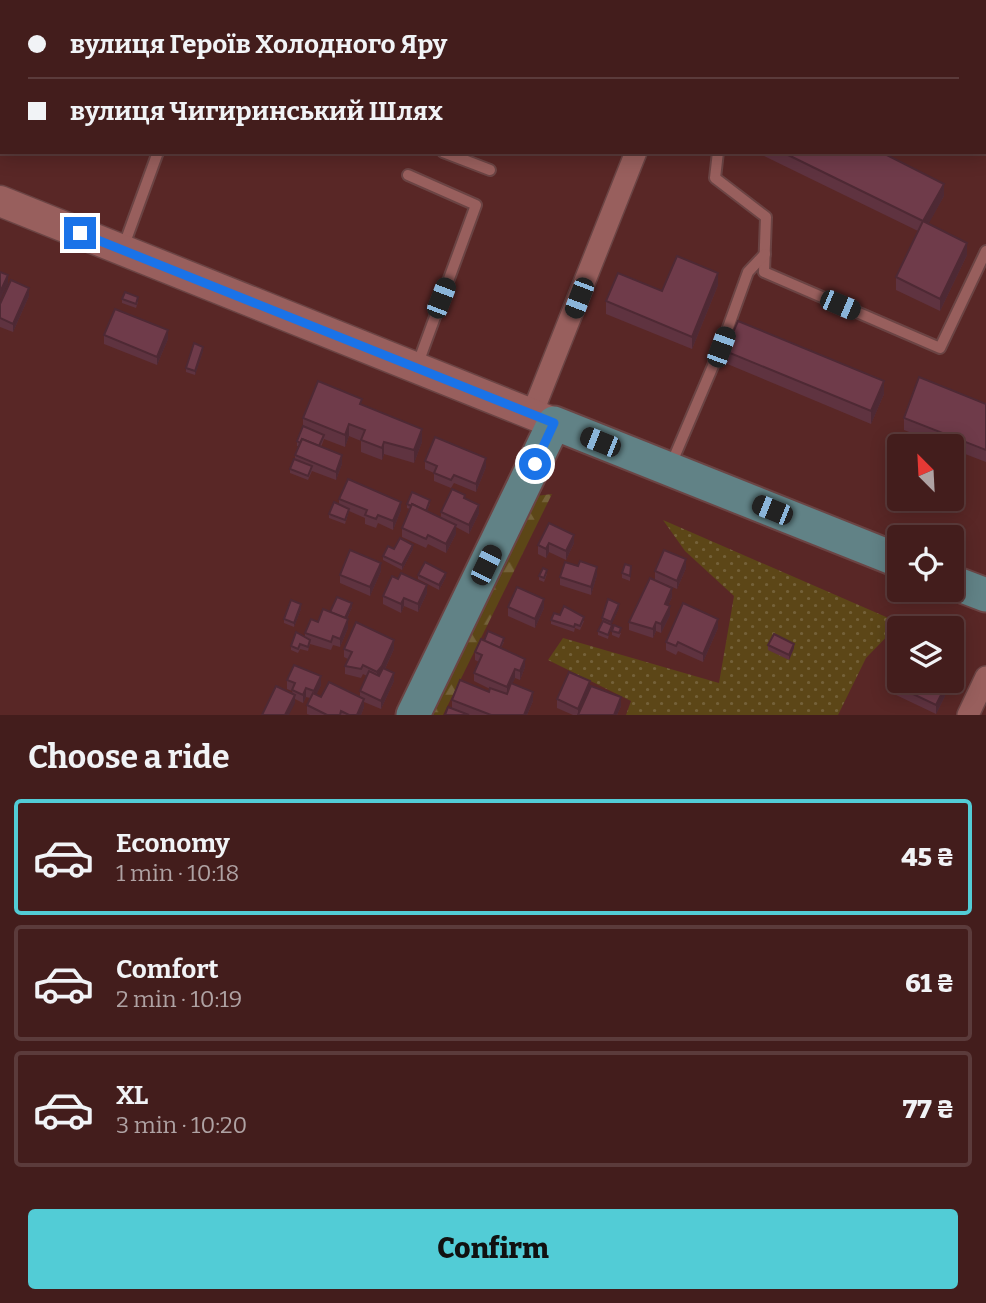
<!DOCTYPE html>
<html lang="en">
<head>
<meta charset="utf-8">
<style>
  body { margin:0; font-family:Bitter,serif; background:#4d2a29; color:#f1f3f6; height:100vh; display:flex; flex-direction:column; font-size:26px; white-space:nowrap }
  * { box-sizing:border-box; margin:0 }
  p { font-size:23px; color:#afa2a3 }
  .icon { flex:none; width:38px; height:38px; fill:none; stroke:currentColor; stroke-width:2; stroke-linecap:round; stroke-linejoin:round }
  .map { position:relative; height:715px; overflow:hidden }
  .side { display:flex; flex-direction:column; background:#431d1c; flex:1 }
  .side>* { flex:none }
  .guide { position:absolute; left:0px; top:0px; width:987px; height:154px; box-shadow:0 4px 18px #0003,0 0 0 2px #5b3b3b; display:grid; align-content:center; height:154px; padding:0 28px; background:#431d1c }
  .needle { width:46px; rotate:336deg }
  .controls { position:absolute; left:887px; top:434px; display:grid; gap:14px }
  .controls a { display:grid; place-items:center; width:77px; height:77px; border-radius:7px; background:#431d1c; box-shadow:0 4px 18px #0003,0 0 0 2px #5b3b3b; font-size:35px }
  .end { position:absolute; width:32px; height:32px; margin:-16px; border:9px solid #1a73e8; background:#fff; box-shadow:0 0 0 4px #fff }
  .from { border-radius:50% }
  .car { position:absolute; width:21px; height:42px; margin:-21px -10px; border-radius:9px; box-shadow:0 0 5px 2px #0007; background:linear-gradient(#222 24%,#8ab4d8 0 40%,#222 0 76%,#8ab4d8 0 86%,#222 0) }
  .guide b { display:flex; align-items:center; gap:24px; height:66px; font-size:26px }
  .guide b+b { border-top:2px solid #5b3b3b }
  .guide i { width:18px; height:18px; background:#f1f3f6 }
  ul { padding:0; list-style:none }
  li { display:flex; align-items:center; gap:21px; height:116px; margin:0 14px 10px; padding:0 14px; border:4px solid #5b3b3b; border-radius:7px }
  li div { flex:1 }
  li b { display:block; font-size:26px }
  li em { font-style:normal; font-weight:800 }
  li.on { border-color:#52ccd6 }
  li>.icon { width:63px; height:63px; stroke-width:1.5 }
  h2 { padding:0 28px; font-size:32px; line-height:84px }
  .cta { display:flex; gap:14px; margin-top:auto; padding:14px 28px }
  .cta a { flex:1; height:80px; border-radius:7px; background:#52ccd6; color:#111; font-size:28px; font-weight:800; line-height:80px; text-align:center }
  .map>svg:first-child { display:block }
  .forest { fill:url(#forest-firs) }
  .garden { fill:url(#garden-dots) }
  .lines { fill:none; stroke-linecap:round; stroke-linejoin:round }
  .service-casing { stroke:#6b4444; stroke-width:14 }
  .minor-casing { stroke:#6b4444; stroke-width:24 }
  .secondary-casing { stroke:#6b4444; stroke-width:33 }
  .primary-casing { stroke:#6b4444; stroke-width:37 }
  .service { stroke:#985f5d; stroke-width:10 }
  .minor { stroke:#985f5d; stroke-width:21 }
  .secondary { stroke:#985f5d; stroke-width:30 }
  .primary { stroke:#618286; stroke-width:33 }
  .wall { fill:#5f3340 }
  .shaded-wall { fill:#4e2934 }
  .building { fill:#6f3b4a; stroke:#4e2934; stroke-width:2 }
  .route { stroke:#1a73e8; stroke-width:9 }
</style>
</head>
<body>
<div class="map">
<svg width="986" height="715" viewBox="0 0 986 715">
  <defs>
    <pattern id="forest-firs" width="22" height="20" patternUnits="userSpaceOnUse" patternTransform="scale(1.75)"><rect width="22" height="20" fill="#5c4617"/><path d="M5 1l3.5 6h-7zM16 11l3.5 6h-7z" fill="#746139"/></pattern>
    <pattern id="garden-dots" width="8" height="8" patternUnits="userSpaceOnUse" patternTransform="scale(1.75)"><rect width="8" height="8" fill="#5c4617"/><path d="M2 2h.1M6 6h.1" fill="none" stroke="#746139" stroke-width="1.8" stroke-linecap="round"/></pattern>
  </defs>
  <rect width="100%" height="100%" fill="#592726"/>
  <polygon class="forest" points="552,494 443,715 428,715 536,496"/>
  <polygon class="garden" points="663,520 900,623 866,658 838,715 626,715 631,701 548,660 563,638 719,683 734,596 685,551"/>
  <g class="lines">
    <defs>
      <g id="service">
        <polyline points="200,0 200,2"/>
        <polyline points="539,0 543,2"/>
        <polyline points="711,0 715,2"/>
        <polyline points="415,2 416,0"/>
        <polyline points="985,10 986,9"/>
        <polyline points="985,131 986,132"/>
        <polyline points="443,152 490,170"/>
        <polyline points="718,152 715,178 766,217 764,272 940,348 986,251"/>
        <polyline points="408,175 476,205 417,366"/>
        <polyline points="123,248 158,152"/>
        <polyline points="670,467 721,347 748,272 765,254"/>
      </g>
      <g id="minor">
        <polyline points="696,2 696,0"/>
        <polyline points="532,414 636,152"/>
        <polyline points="968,715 986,677"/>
      </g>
      <polyline id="secondary" points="0,201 554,423"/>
      <g id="primary">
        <polyline points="952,582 986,595"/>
        <polyline points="413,715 554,423 900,561"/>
      </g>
    </defs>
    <use href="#service" class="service-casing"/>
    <use href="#minor" class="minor-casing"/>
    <use href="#secondary" class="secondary-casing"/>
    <use href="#primary" class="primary-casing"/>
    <use href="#service" class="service"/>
    <use href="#minor" class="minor"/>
    <use href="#secondary" class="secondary"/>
    <use href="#primary" class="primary"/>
  </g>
  <g class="wall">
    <polygon points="756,152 881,152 944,196 928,224 967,255 940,311 896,290 896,277 918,231"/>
    <polygon points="718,285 692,349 606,314 606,301 662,291"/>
    <polygon points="29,296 13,332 0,327 0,304"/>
    <polygon points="122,299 138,302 136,308 122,303"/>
    <polygon points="104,335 168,339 157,365 104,344"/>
    <polygon points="203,351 195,375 186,372 186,368"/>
    <polygon points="725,351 884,394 871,424 725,363"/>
    <polygon points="986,404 986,462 952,449 952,446 945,446 904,430 904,418"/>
    <polygon points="362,405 422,442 414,463 384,454 382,460 361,452 361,441 349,436 345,447 324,439 321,447 342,464 336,480 312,471 308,480 290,473 290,469 295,460 295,455 299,446 297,446 297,441 303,426 303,418"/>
    <polygon points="425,461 486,467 476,492 454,483 451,488 434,481 434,473 425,469"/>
    <polygon points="339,499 401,510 393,530 378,523 376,528 365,524 365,518 349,511 345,524 329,518 329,514 339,505"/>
    <polygon points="465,499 479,513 469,534 456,527 456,534 446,553 428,544 426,548 402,537 402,528 410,509 407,508 407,504 430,504 427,511 441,518 441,512"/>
    <polygon points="549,523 574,543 566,560 549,552 546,558 538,554 538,545"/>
    <polygon points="394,549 413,549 402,570 383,560 383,556"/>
    <polygon points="631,566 630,581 622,578 622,573"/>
    <polygon points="686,568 677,589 655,580 655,571"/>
    <polygon points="381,571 370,596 340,583 340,575"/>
    <polygon points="547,574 544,582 539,580 539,576"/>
    <polygon points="418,575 446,577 439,590 418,579"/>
    <polygon points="597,575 591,595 560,585 560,577"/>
    <polygon points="427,593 418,612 404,606 401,613 383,604 383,596"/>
    <polygon points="672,597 668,606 670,615 661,633 656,631 653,638 629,630 629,622"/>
    <polygon points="352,607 347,619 348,628 340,647 333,645 331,650 310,644 308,651 300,649 298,653 291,650 291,646 305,637 305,633 330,612"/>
    <polygon points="508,607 544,608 535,628 508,616"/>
    <polygon points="619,608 611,625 608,639 598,635 598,631 602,622 602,618"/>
    <polygon points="301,609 294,627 284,623 284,619"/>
    <polygon points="560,615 584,621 580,630 575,628 574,632 551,624 551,620"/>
    <polygon points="718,628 703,662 678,651 676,655 666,650 666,642"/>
    <polygon points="612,631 621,633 619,638 612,635"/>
    <polygon points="484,641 504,642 501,648 525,667 520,680 515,678 512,684 533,701 527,715 469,715 452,708 452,700 489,692 490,689 474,681 474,673 479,662 475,660 475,652"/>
    <polygon points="768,645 794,648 789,660 768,650"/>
    <polygon points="344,649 394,649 385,669 394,681 381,709 364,702 364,707 361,715 310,715 307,714 307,705 310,698 306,697 303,703 295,699 295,703 292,691 287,689 287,680 321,685 316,695 321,697 360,696 360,691 367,676 363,674 361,678 345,674 345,666 348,659 344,657"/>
    <polygon points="894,685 945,696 936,714 894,694"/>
    <polygon points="590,688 621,706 617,715 573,715 557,708 557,699"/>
  </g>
  <g class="shaded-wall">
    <polygon points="944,184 944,196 923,234 923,221"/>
    <polygon points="967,243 967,255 940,311 940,299"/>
    <polygon points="718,273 718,285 692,349 692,337"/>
    <polygon points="8,275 8,284 0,301 0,292"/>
    <polygon points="29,288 29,296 13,332 13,324"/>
    <polygon points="168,330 168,339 157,365 157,357"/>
    <polygon points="203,347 203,351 195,375 195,371"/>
    <polygon points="884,381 884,394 871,424 871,411"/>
    <polygon points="349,424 349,436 345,447 345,435"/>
    <polygon points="422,429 422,442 414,463 414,450"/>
    <polygon points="384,442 384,454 382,460 382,448"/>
    <polygon points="342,455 342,464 336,480 336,472"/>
    <polygon points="486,458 486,467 476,492 476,484"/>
    <polygon points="401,502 401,510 393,530 393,521"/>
    <polygon points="479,505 479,513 469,534 469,525"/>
    <polygon points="456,525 456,534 446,553 446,544"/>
    <polygon points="574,535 574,543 566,560 566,551"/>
    <polygon points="549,543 549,552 546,558 546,549"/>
    <polygon points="413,545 413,549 402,570 402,565"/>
    <polygon points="686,559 686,568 677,589 677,581"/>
    <polygon points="381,563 381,571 370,596 370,587"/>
    <polygon points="597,567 597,575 591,595 591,587"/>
    <polygon points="446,573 446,577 439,590 439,585"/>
    <polygon points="427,585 427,593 418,612 418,604"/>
    <polygon points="672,588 672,597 665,613 665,604"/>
    <polygon points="404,598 404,606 401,613 401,604"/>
    <polygon points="544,599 544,608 535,628 535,619"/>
    <polygon points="352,603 352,607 345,623 345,618"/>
    <polygon points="301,604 301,609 294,627 294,623"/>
    <polygon points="619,604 619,608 611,626 611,622"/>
    <polygon points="670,606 670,615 661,633 661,624"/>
    <polygon points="348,619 348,628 340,647 340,639"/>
    <polygon points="718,619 718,628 703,662 703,654"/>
    <polygon points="656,622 656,631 653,638 653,629"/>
    <polygon points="394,640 394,649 382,675 377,680 377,672"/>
    <polygon points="794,644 794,648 789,660 789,655"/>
    <polygon points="525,659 525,667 520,680 520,671"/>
    <polygon points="515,669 515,678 507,696 507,687"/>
    <polygon points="394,673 394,681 381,709 381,701"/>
    <polygon points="321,676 321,685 314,700 314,691"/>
    <polygon points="590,681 590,690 578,715 578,709"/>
    <polygon points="945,687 945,696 936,714 936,705"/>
    <polygon points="306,688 306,697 303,703 303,695"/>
    <polygon points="533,692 533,701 527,715 524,715"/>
    <polygon points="295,695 295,703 289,715 285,715"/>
    <polygon points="621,697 621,706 617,715 614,715"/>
    <polygon points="364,699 364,707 361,715 357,715"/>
  </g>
  <g class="building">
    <polygon points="33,0 168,0 167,2 32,2"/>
    <polygon points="782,152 881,152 944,184 923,221 967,243 940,299 896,277 923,221"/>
    <polygon points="677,256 718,273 692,337 606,301 618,273 662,291"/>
    <polygon points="0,272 8,275 0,292"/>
    <polygon points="11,280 29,288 13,324 0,318 0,304"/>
    <polygon points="125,292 138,297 136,304 122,299"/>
    <polygon points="115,309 168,330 157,357 104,335"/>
    <polygon points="738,321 884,381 871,411 725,351"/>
    <polygon points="194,343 203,347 195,371 186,368"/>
    <polygon points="919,377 986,404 986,450 904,418"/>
    <polygon points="318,381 362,399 360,404 422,429 414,450 384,442 382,448 361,440 365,430 349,424 345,435 303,418"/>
    <polygon points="303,426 324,435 319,446 302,439 300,443 297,441"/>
    <polygon points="435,437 486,458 476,484 454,475 451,480 434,473 437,466 425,461"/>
    <polygon points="302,439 342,455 336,472 295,455"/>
    <polygon points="294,459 312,466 308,476 290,469"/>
    <polygon points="348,479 401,502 393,521 378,515 376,519 365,515 367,510 339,499"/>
    <polygon points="452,489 465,495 464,498 479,505 469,525 441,512"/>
    <polygon points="412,492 430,500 426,511 412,504 411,506 407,504"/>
    <polygon points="334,502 349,509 345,520 329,514"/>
    <polygon points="412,504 456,525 446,544 428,535 426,539 402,528"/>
    <polygon points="549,523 574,535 566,551 549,543 546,549 538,545"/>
    <polygon points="400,538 413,545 402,565 383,556 388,546 394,549"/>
    <polygon points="350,550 381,563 370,587 340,575"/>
    <polygon points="664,550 686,559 677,581 655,571"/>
    <polygon points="580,561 597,567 591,587 560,577 565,562 578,566"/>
    <polygon points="425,562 446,573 439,585 418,575"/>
    <polygon points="625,564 631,566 630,576 622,573"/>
    <polygon points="543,568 547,570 544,578 539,576"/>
    <polygon points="401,573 427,585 418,604 404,598 401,604 383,596 392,576 398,579"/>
    <polygon points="650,578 672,588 665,604 670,606 661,624 656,622 653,629 629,622"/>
    <polygon points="517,587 544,599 535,619 508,607"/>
    <polygon points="337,597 352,603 345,618 330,612"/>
    <polygon points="608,599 619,604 611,622 602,618"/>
    <polygon points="291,600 301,604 294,623 284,619"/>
    <polygon points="683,603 718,619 703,654 678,642 676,646 666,642"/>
    <polygon points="564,606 584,617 580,626 575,624 574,627 551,620 554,613 560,615"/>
    <polygon points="323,609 348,619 340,639 333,636 331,642 305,633 311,619 318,622"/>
    <polygon points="603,621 612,625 608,635 598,631"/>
    <polygon points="356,622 394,640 382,666 377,672 363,665 361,669 345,666 352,652 344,649"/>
    <polygon points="614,625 621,628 619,633 612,631"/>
    <polygon points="488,631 504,638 500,648 484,641"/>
    <polygon points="296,632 310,640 308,647 300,644 298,649 291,646"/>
    <polygon points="774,634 794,644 789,655 768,645"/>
    <polygon points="481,639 525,659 520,671 515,669 507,687 474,673 482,655 475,652"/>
    <polygon points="294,665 321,676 314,691 306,688 303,695 292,690 295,683 287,680"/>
    <polygon points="383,668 394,673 381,701 360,691 369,671 379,676"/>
    <polygon points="569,672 590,681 578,709 557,699"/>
    <polygon points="900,674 900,681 932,681 945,687 936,705 894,685"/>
    <polygon points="460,680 489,692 490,688 507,694 511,683 533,692 524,715 491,715 452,700"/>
    <polygon points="329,682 364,699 357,715 349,715 341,711 340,715 327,715 307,705 313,693 321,697"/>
    <polygon points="276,686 295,695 285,715 262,715"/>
    <polygon points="591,686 621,697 614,715 578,715"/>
    <polygon points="448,707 469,715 445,715"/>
  </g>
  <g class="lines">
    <polyline class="route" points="80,233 554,423 535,464"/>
  </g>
</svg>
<div class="controls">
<a><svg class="needle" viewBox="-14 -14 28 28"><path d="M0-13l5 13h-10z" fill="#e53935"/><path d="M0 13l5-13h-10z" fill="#afa2a3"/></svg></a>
<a><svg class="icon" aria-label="locate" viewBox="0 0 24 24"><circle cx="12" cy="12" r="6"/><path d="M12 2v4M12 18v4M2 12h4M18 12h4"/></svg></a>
<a><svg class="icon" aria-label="layers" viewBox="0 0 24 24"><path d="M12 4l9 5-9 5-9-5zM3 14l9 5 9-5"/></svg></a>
</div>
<i class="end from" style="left:535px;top:464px"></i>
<i class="end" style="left:80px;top:233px"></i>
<i class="car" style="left:441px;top:298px;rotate:21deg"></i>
<i class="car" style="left:579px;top:298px;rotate:201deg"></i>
<i class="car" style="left:840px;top:305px;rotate:113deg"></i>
<i class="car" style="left:721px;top:347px;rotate:20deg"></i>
<i class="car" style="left:600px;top:442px;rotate:292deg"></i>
<i class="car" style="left:772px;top:510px;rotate:292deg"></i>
<i class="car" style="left:486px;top:565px;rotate:26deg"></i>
<div class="guide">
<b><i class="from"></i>вулиця Героїв Холодного Яру</b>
<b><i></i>вулиця Чигиринський Шлях</b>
</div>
</div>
<section class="side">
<h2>Choose a ride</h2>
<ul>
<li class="on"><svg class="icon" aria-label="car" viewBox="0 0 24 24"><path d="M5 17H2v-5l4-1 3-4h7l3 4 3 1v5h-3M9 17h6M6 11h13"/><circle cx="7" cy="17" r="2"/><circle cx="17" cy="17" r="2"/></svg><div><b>Economy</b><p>1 min · 10:18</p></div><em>45 ₴</em></li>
<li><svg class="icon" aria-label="car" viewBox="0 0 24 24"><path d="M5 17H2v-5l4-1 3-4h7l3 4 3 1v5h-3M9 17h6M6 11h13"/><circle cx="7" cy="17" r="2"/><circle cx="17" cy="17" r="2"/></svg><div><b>Comfort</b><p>2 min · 10:19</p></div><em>61 ₴</em></li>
<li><svg class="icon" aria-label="car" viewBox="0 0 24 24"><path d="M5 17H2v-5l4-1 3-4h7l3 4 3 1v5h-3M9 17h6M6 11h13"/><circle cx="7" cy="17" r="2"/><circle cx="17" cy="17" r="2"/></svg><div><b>XL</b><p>3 min · 10:20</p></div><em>77 ₴</em></li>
</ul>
<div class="cta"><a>Confirm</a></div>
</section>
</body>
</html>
